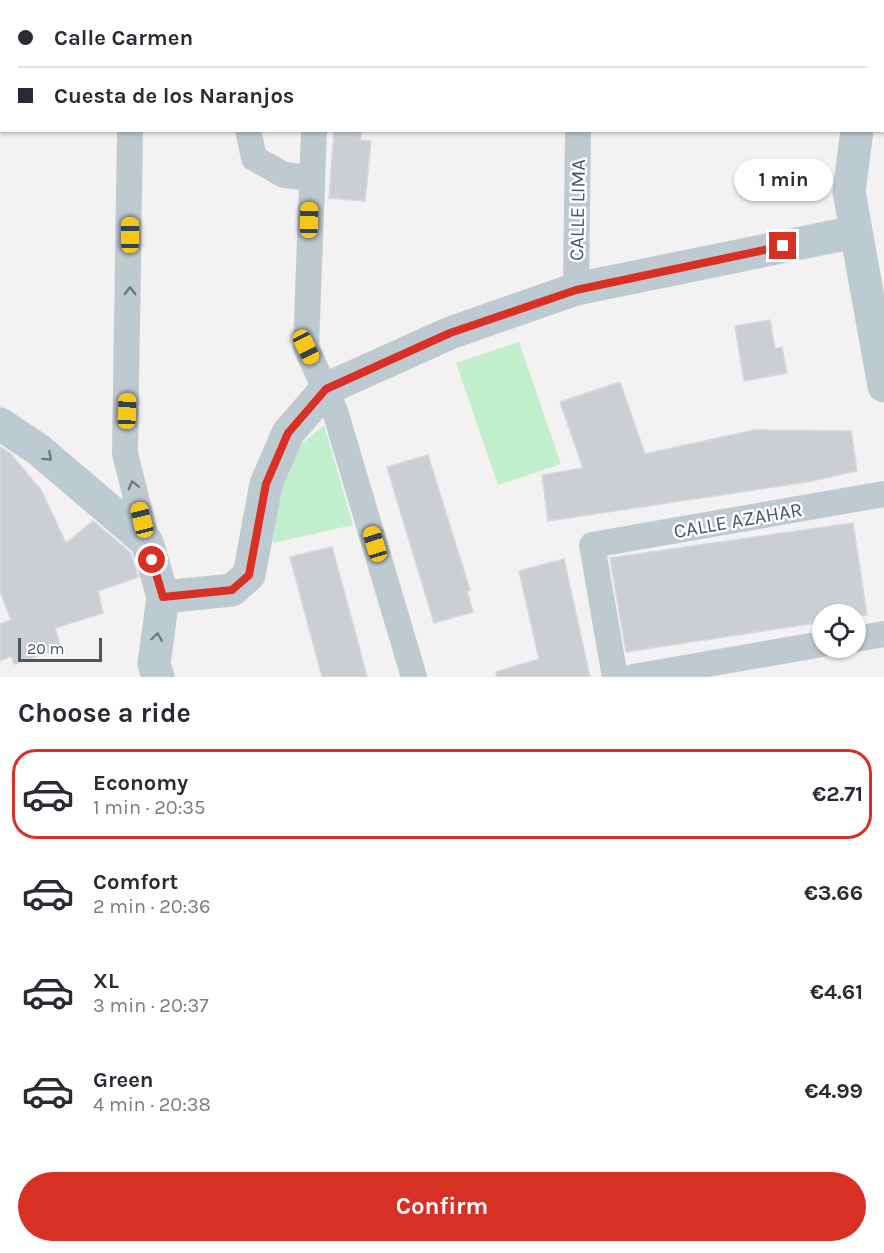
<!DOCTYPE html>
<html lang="en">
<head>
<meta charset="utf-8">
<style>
  body { margin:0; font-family:Karla,sans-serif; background:#f2f2f3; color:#2b2b33; height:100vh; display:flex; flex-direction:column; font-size:22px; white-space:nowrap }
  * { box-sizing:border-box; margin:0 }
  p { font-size:20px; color:#7c7c81 }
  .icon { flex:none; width:33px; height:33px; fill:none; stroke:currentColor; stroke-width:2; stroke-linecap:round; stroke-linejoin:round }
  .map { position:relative; height:677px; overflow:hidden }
  .sheet { display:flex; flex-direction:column; background:#fff; flex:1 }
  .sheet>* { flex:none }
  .banner { position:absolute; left:0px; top:0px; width:885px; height:132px; box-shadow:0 2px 4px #0004; display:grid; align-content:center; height:132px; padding:0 18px; background:#fff }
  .tools { position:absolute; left:812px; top:604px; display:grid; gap:12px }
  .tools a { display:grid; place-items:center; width:54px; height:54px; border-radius:50%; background:#fff; box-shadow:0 2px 4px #0004; font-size:30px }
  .scale { position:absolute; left:18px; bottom:15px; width:84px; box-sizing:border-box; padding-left:6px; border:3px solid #49575f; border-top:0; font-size:16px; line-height:21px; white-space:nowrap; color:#49575f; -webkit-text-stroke:4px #fff; paint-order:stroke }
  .end { position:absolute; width:27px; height:27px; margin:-14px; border:8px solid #d93025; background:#fff; box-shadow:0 0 0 3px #fff }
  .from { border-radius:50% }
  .bubble { position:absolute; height:42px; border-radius:21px; background:#fff; box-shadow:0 2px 4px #0004; font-size:20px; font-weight:700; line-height:42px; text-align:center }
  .car { position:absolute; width:18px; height:36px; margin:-18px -9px; border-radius:8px; box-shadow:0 0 4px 2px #0007; background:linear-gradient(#f5c518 24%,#345 0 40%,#f5c518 0 76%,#345 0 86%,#f5c518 0) }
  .banner b { display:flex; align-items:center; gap:21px; height:57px; font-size:22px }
  .banner b+b { border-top:2px solid #e1e1e2 }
  .banner i { width:15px; height:15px; background:#2b2b33 }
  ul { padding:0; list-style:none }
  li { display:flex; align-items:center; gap:18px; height:90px; margin:0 12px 9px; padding:0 6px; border:3px solid transparent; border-radius:24px }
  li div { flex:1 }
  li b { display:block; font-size:22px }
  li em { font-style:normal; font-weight:700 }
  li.on { border-color:#d93025 }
  li>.icon { width:54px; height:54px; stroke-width:1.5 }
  h2 { padding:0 18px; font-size:27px; line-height:72px }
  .button { display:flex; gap:12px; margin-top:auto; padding:12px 18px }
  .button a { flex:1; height:69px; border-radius:36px; background:#d93025; color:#fff; font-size:24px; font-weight:700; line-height:69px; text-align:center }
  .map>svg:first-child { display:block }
  .green { fill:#c1efce }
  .building { fill:#cbcfd3; stroke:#d5d8dc; stroke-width:1.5 }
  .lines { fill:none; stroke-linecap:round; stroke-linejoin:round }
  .street { stroke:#bfcad0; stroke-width:26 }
  .secondary { stroke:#becad2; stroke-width:33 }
  .oneway { stroke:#6c7a81 }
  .oneway2 { stroke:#6c7a82 }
  .route { stroke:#d93025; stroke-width:8 }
  .labels { text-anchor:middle; stroke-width:5; stroke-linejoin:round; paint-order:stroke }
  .street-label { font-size:20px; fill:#49575f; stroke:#fff }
</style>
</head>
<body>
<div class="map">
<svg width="884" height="677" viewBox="0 0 884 677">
  <rect width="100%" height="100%" fill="#f3f1f2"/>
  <g class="green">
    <polygon points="519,342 561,464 498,485 456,363"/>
    <path d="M324 425 353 525 273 543C273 518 281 467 299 447 306 439 316 433 324 425Z"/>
  </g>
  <g class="building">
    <polygon points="334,130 362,130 360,140 371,141 365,201 329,198"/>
    <polygon points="770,320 775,349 782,347 787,373 744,381 735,326"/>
    <polygon points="620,382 645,454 754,430 851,431 857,471 807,482 548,521 542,475 583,468 560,402"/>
    <polygon points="0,447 10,453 41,490 66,543 93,521 131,553 138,577 98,591 103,613 55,628 61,648 14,664 11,656 0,661 0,624 11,620 0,591"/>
    <polygon points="428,455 470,590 467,591 473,612 434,623 387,467"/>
    <polygon points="853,523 867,615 822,615 822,622 626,652 610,558"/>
    <polygon points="332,547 353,624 367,677 322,677 290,557"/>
    <polygon points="564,559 590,677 497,677 496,672 539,659 519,571"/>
  </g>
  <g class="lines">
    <g class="street">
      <polyline points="98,0 102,2"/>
      <polyline points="179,0 181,2"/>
      <polyline points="134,2 134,0"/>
      <polyline points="323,2 324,0"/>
      <polyline points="130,130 125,453 147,542"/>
      <polyline points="248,130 254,158 284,175 310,178"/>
      <polyline points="314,130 306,347 335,411 414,677"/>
      <polyline points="576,289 578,130"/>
      <polyline points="855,639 884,634"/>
      <polyline points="615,677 592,545 884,494"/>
      <polyline points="633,677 822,644"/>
    </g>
    <g class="secondary">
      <polyline points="873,2 873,0"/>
      <polyline points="857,130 849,192 884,386"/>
      <polyline points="0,424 39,450 147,542 163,597 154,664 158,677"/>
      <polyline points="163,597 232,590 249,575 266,484 288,433 326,389 450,333 576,289 855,232"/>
    </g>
  </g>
  <defs><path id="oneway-chevron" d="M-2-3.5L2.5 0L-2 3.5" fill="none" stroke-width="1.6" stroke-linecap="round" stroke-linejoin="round" transform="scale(1.5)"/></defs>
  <g class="oneway">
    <use href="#oneway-chevron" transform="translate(130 291) rotate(-90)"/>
    <use href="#oneway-chevron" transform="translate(133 485) rotate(-104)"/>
  </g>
  <g class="oneway2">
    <use href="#oneway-chevron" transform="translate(48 457) rotate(42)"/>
    <use href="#oneway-chevron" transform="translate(157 637) rotate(-82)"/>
  </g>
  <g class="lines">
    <polyline class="route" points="152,560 163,597 232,590 249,575 266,484 288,433 326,389 450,333 576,290 783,246"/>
  </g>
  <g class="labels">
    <g class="street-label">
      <text transform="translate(577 210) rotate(-89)" y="7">CALLE LIMA</text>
      <text transform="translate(738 520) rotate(-10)" y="7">CALLE AZAHAR</text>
    </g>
  </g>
</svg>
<div class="tools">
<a><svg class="icon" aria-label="locate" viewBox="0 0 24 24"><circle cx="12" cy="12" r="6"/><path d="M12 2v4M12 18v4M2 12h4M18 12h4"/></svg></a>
</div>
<div class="scale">20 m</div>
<i class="end from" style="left:152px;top:560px"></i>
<i class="end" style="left:783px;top:246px"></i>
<div class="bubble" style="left:734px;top:159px;width:99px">1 min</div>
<i class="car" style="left:309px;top:220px;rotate:1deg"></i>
<i class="car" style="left:130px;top:235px;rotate:0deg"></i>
<i class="car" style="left:306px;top:347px;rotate:154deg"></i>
<i class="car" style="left:127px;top:411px;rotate:2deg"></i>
<i class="car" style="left:142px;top:520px;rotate:346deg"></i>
<i class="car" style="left:375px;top:544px;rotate:343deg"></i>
<div class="banner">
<b><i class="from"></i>Calle Carmen</b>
<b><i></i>Cuesta de los Naranjos</b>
</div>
</div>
<section class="sheet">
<h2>Choose a ride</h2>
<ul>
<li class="on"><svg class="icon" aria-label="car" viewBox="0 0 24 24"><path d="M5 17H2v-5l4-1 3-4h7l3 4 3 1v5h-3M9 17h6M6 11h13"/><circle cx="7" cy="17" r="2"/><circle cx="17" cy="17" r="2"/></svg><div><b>Economy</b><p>1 min · 20:35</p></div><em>€2.71</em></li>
<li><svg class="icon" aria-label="car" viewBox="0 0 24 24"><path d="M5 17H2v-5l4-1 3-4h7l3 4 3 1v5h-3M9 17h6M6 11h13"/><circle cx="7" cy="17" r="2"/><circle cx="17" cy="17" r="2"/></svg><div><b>Comfort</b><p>2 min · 20:36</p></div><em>€3.66</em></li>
<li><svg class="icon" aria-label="car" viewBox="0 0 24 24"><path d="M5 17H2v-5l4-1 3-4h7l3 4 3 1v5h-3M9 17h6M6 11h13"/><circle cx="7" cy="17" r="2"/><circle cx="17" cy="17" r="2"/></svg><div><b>XL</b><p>3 min · 20:37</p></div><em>€4.61</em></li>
<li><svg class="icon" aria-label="car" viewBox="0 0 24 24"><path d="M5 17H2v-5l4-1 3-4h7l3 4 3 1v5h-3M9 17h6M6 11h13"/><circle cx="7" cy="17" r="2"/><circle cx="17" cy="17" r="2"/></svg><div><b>Green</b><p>4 min · 20:38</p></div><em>€4.99</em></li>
</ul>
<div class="button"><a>Confirm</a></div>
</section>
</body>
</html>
